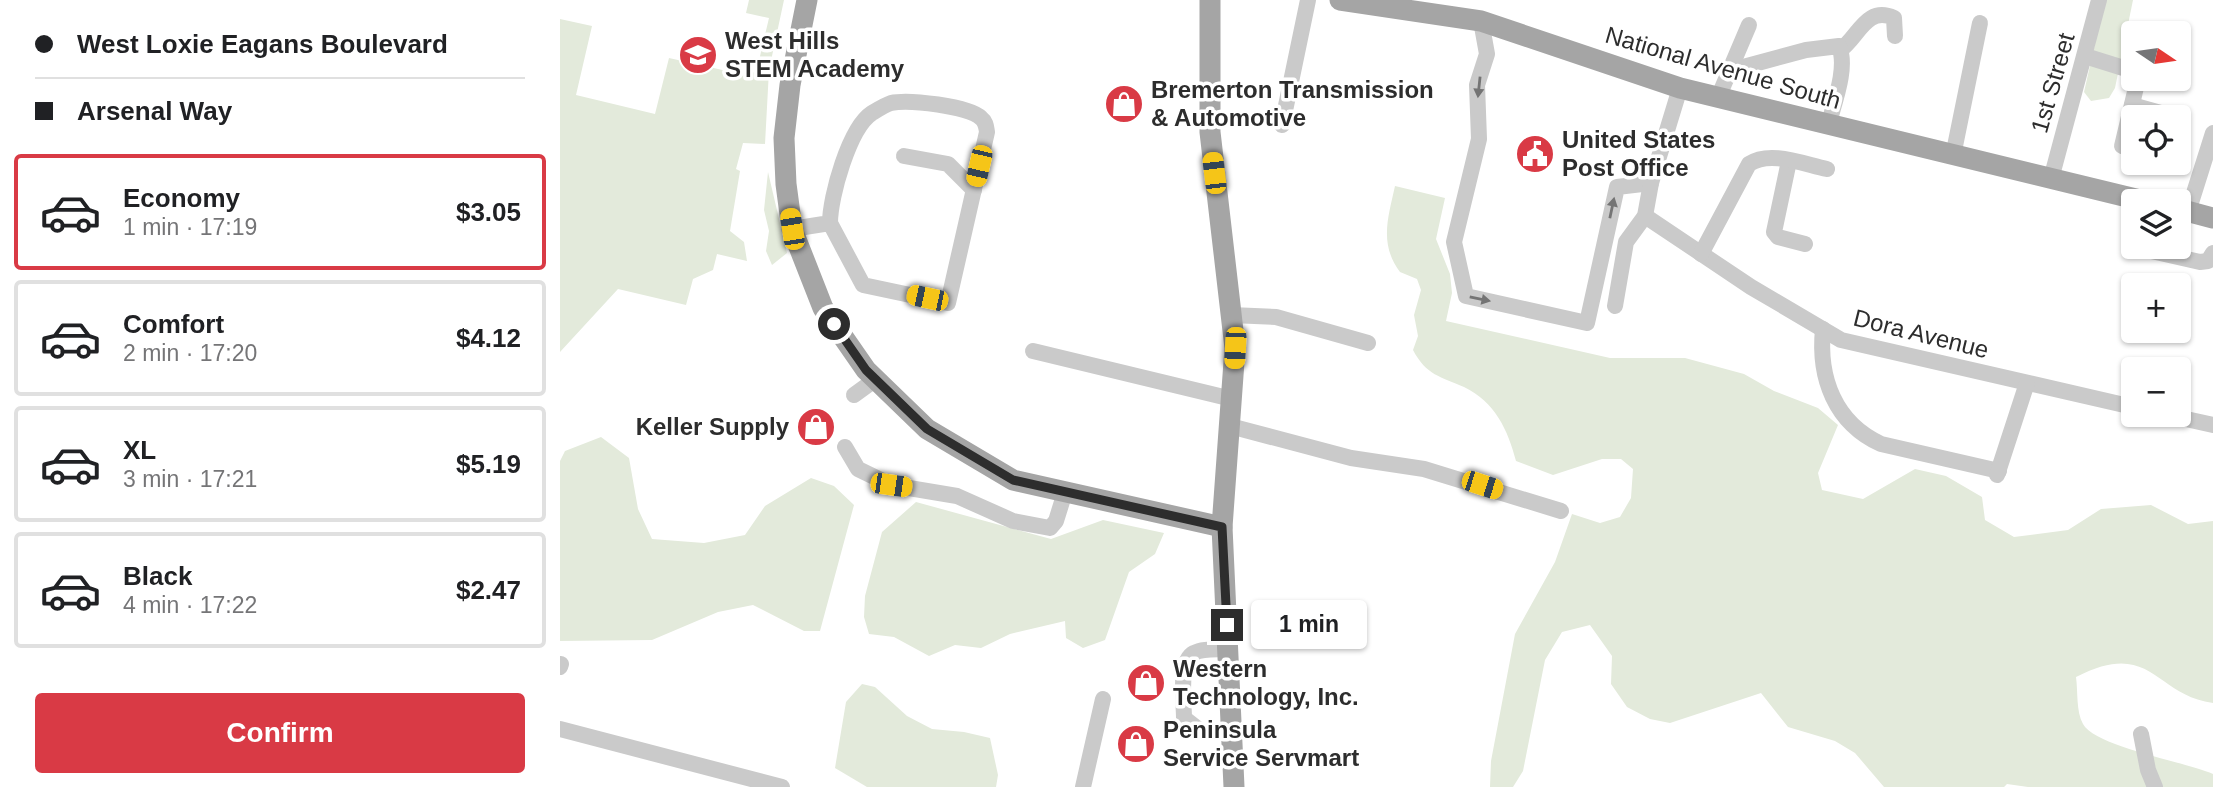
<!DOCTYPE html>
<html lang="en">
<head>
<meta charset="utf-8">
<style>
  body { margin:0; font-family:Arial,sans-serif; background:#f6f6f6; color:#202124; height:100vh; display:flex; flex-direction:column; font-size:26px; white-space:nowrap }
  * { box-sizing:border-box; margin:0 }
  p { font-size:23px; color:#757577 }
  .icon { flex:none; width:38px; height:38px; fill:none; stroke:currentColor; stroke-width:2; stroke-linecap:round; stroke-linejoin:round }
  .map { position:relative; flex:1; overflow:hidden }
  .details { display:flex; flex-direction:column; background:#fff; width:560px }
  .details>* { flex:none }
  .banner { display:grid; align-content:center; height:154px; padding:0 35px; background:#fff }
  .needle { width:46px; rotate:103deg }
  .tools { position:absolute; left:1561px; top:21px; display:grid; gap:14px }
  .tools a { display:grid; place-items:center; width:70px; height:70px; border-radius:7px; background:#fff; box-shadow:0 2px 5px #0004; font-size:35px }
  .end { position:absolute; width:32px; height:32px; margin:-16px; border:9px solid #2d2d2d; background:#fff; box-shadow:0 0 0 4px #fff }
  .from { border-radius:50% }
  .bubble { position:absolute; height:49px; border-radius:7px; background:#fff; box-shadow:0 2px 5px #0004; font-size:23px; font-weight:800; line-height:49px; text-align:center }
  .car { position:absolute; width:21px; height:42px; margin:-21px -10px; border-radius:9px; box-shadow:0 0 5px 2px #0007; background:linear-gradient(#f5c518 24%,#345 0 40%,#f5c518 0 76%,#345 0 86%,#f5c518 0) }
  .banner b { display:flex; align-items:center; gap:24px; height:66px; font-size:26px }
  .banner b+b { border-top:2px solid #e0e0e0 }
  .banner i { width:18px; height:18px; background:#202124 }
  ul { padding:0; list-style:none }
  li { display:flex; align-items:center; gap:21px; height:116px; margin:0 14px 10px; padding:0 21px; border:4px solid #e0e0e0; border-radius:7px }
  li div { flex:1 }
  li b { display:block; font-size:26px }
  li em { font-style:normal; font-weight:800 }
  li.active { border-color:#d93a45 }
  li>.icon { width:63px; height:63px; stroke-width:1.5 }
  .button { display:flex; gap:14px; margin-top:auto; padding:14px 35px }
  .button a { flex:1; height:80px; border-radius:7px; background:#d93a45; color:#fff; font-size:28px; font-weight:800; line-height:80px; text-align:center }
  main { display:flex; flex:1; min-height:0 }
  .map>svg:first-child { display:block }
  .green { fill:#e3eadb }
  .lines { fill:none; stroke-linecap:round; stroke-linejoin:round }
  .minor { stroke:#cacaca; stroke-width:16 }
  .major { stroke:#a5a5a5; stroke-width:21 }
  .oneway { fill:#747474 }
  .route { stroke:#2d2d2d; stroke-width:9 }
  .labels { text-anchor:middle; stroke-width:7; stroke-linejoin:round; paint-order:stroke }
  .poi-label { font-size:24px; font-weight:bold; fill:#2d2d2d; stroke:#fff; text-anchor:start }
  .street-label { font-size:24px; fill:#2d2d2d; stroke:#fff }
</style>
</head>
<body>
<main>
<section class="details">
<div class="banner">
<b><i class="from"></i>West Loxie Eagans Boulevard</b>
<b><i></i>Arsenal Way</b>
</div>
<ul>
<li class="active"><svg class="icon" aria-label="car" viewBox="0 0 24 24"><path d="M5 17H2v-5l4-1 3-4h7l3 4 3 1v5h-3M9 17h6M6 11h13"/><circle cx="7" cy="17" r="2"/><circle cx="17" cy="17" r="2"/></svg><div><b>Economy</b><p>1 min · 17:19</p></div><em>$3.05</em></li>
<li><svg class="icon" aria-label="car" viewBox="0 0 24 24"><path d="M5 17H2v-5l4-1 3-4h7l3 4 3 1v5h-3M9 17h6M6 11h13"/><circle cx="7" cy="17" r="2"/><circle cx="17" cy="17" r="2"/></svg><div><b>Comfort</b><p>2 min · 17:20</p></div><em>$4.12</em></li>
<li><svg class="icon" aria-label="car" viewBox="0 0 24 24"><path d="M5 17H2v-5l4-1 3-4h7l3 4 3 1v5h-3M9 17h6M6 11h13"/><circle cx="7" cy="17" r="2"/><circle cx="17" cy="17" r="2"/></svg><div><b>XL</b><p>3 min · 17:21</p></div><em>$5.19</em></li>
<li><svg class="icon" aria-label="car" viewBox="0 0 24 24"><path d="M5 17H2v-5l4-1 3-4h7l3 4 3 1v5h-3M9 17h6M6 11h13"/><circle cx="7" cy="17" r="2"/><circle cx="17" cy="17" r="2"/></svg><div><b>Black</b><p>4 min · 17:22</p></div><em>$2.47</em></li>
</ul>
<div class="button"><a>Confirm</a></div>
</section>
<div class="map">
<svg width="1653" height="787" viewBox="0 0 1653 787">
  <rect width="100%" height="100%" fill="#fff"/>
  <g class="green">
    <polygon points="189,0 224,0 209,70 205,144 183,143 176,169 180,171 170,231 184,242 187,261 157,254 153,270 133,279 126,305 58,289 0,352 0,19 32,26 16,95 95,114 109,58 167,71 170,62 177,64 176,68 196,73 209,18 186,13"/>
    <polygon points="1545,0 1573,0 1555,88 1549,98 1531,101 1524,92"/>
    <polygon points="208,172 227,253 212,265 206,251 209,231 204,210"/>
    <path d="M835 186 885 198 876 239 890 274 892 293 886 321 1050 358H1125L1184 374 1214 391 1258 408 1278 425 1258 473 1262 490 1303 499 1355 469 1386 476 1422 497 1425 520 1454 537 1508 530 1541 509 1591 505 1628 524 1653 521V703C1594 695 1592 638 1516 677 1518 691 1516 712 1523 724 1536 747 1626 762 1653 774V787H1468L1447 784 1444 787H1324L1295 753 1275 741 1228 727 1201 693 1110 723 1090 719 1067 707 1051 684 1052 656 1030 625 1002 632 985 660 963 771 953 787H930L931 761 955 634 995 562 1012 514 1040 523 1060 517 1071 498 1073 469 1061 459H1042L993 475 956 461C948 430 935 402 904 387 881 377 866 375 853 350L858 336 854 315 861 290 857 279 840 272C819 244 828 218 835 186Z"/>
    <polygon points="41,437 69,458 78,509 92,539 144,543 185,535 205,506 251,478 274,486 294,505 260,631 244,631 193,605 158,612 92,640 0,641 0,461 5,451"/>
    <polygon points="356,502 491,539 543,520 604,533 595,554 569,572 545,640 523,648 506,638 505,621 450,634 421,648 395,645 369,656 334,637 309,634 304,617 305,596 322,532"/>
    <polygon points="302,684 315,687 347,716 372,729 404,732 430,738 438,775 436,787 307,787 275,768 286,702"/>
  </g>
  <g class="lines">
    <g class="minor">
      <polyline points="921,21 927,54 917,85 919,139 894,242 906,296 1027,323 1057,187 1091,183"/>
      <path d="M1280 50C1298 38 1306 5 1334 18L1335 36"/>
      <polyline points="1525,56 1573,71"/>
      <path d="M1172 70 1246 50 1279 46C1288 68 1274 103 1268 126"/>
      <polyline points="1158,98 1189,25"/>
      <polyline points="1572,105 1615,117"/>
      <polyline points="722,125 748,0"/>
      <polyline points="1573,149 1562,146 1578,79"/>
      <polyline points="344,156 388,164 414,190"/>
      <polyline points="1393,156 1420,23"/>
      <polyline points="1229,161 1214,232 1218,237 1245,244"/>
      <polyline points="1491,179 1539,0"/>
      <polyline points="1628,212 1653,133"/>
      <polyline points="1085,216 1191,287 1281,340 1573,407"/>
      <path d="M232 229 270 223 303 285 388 303 427 132C426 126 426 122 421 118 409 106 348 99 331 103 325 105 317 110 312 113 289 128 270 197 270 223"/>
      <polyline points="1585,247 1587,250 1640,262 1648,261 1653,253"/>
      <path d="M1141 254 1189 164C1210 150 1243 164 1267 169"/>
      <polyline points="1055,306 1066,242 1085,216 1091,183 1120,88"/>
      <polyline points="671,315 716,317 808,343"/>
      <path d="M1263 329C1258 378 1275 423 1321 444L1439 471"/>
      <polyline points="473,351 672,399"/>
      <polyline points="294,395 316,379"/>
      <polyline points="1608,415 1653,425"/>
      <polyline points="670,426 791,458 864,469 1001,511"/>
      <polyline points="285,447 298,469 331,485 397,496 453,521 490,528 496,521 505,492"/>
      <polyline points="1437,475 1467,383"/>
      <path d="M668 649C658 650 643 648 634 653 618 661 624 702 624 718L642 732H671"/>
      <polyline points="0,667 1,664"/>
      <polyline points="0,729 222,787"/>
      <polyline points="1581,734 1588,770 1595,787"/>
      <polyline points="523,787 543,699"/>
    </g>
    <g class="major">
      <polyline points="247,0 230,85 224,138 226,184 232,229 263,308 306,370 367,429 453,480 662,527"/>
      <polyline points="650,0 650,132 675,348 662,527 674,787"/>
      <polyline points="780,0 921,21 1120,88 1584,201"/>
      <polyline points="1619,209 1653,218"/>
    </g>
  </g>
  <defs><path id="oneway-solid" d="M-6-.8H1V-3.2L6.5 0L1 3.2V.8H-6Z" transform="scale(1.75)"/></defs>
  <g class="oneway">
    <use href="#oneway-solid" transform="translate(919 87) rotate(96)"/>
    <use href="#oneway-solid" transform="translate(1052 208) rotate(-78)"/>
    <use href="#oneway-solid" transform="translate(920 299) rotate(12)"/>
  </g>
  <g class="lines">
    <polyline class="route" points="274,324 306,370 367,429 453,480 662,527 667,625"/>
  </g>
  <defs>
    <symbol id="school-disc" viewBox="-11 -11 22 22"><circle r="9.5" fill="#d93a45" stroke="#fff"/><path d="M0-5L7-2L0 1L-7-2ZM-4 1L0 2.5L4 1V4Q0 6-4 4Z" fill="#fff"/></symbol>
    <symbol id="shop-disc" viewBox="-11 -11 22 22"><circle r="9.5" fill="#d93a45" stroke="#fff"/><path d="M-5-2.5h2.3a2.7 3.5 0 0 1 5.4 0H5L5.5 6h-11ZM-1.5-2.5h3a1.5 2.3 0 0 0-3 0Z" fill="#fff"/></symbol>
    <symbol id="civic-disc" viewBox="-11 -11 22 22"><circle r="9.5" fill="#d93a45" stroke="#fff"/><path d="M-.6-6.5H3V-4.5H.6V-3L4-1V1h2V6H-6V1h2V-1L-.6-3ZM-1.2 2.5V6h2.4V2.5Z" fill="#fff"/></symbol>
  </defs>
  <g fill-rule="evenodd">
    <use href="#school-disc" x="116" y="33" width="44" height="44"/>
    <use href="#shop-disc" x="542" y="82" width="44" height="44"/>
    <use href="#civic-disc" x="953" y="132" width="44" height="44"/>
    <use href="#shop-disc" x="234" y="405" width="44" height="44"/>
    <use href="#shop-disc" x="564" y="661" width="44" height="44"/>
    <use href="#shop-disc" x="554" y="722" width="44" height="44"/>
  </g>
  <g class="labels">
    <g class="poi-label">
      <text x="165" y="49">West Hills<tspan x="165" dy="28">STEM Academy</tspan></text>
      <text x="591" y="98">Bremerton Transmission<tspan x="591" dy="28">&amp; Automotive</tspan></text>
      <text x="1002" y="148">United States<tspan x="1002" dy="28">Post Office</tspan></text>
      <text x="229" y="435" text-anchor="end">Keller Supply</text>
      <text x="613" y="677">Western<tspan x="613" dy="28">Technology, Inc.</tspan></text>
      <text x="603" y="738">Peninsula<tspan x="603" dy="28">Service Servmart</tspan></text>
    </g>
    <g class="street-label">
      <text transform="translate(1163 68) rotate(16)" y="8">National Avenue South</text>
      <text transform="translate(1493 83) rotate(-74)" y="8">1st Street</text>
      <text transform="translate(1361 334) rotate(14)" y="8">Dora Avenue</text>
    </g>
  </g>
</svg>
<div class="tools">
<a><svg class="needle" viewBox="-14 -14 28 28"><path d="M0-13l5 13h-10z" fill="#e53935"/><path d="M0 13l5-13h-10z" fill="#757577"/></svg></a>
<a><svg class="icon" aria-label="locate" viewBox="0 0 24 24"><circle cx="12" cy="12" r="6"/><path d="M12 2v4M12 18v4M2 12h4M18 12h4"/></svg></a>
<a><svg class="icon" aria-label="layers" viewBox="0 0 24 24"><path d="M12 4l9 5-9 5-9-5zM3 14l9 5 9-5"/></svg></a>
<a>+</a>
<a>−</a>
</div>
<i class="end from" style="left:274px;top:324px"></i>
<i class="end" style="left:667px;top:625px"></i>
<div class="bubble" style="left:691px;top:600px;width:116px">1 min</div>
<i class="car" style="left:419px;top:166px;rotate:193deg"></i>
<i class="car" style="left:654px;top:173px;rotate:353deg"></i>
<i class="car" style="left:232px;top:229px;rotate:351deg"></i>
<i class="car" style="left:367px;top:298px;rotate:282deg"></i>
<i class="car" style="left:675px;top:348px;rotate:183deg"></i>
<i class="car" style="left:331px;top:485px;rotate:98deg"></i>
<i class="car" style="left:922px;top:485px;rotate:108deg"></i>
</div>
</main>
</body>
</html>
